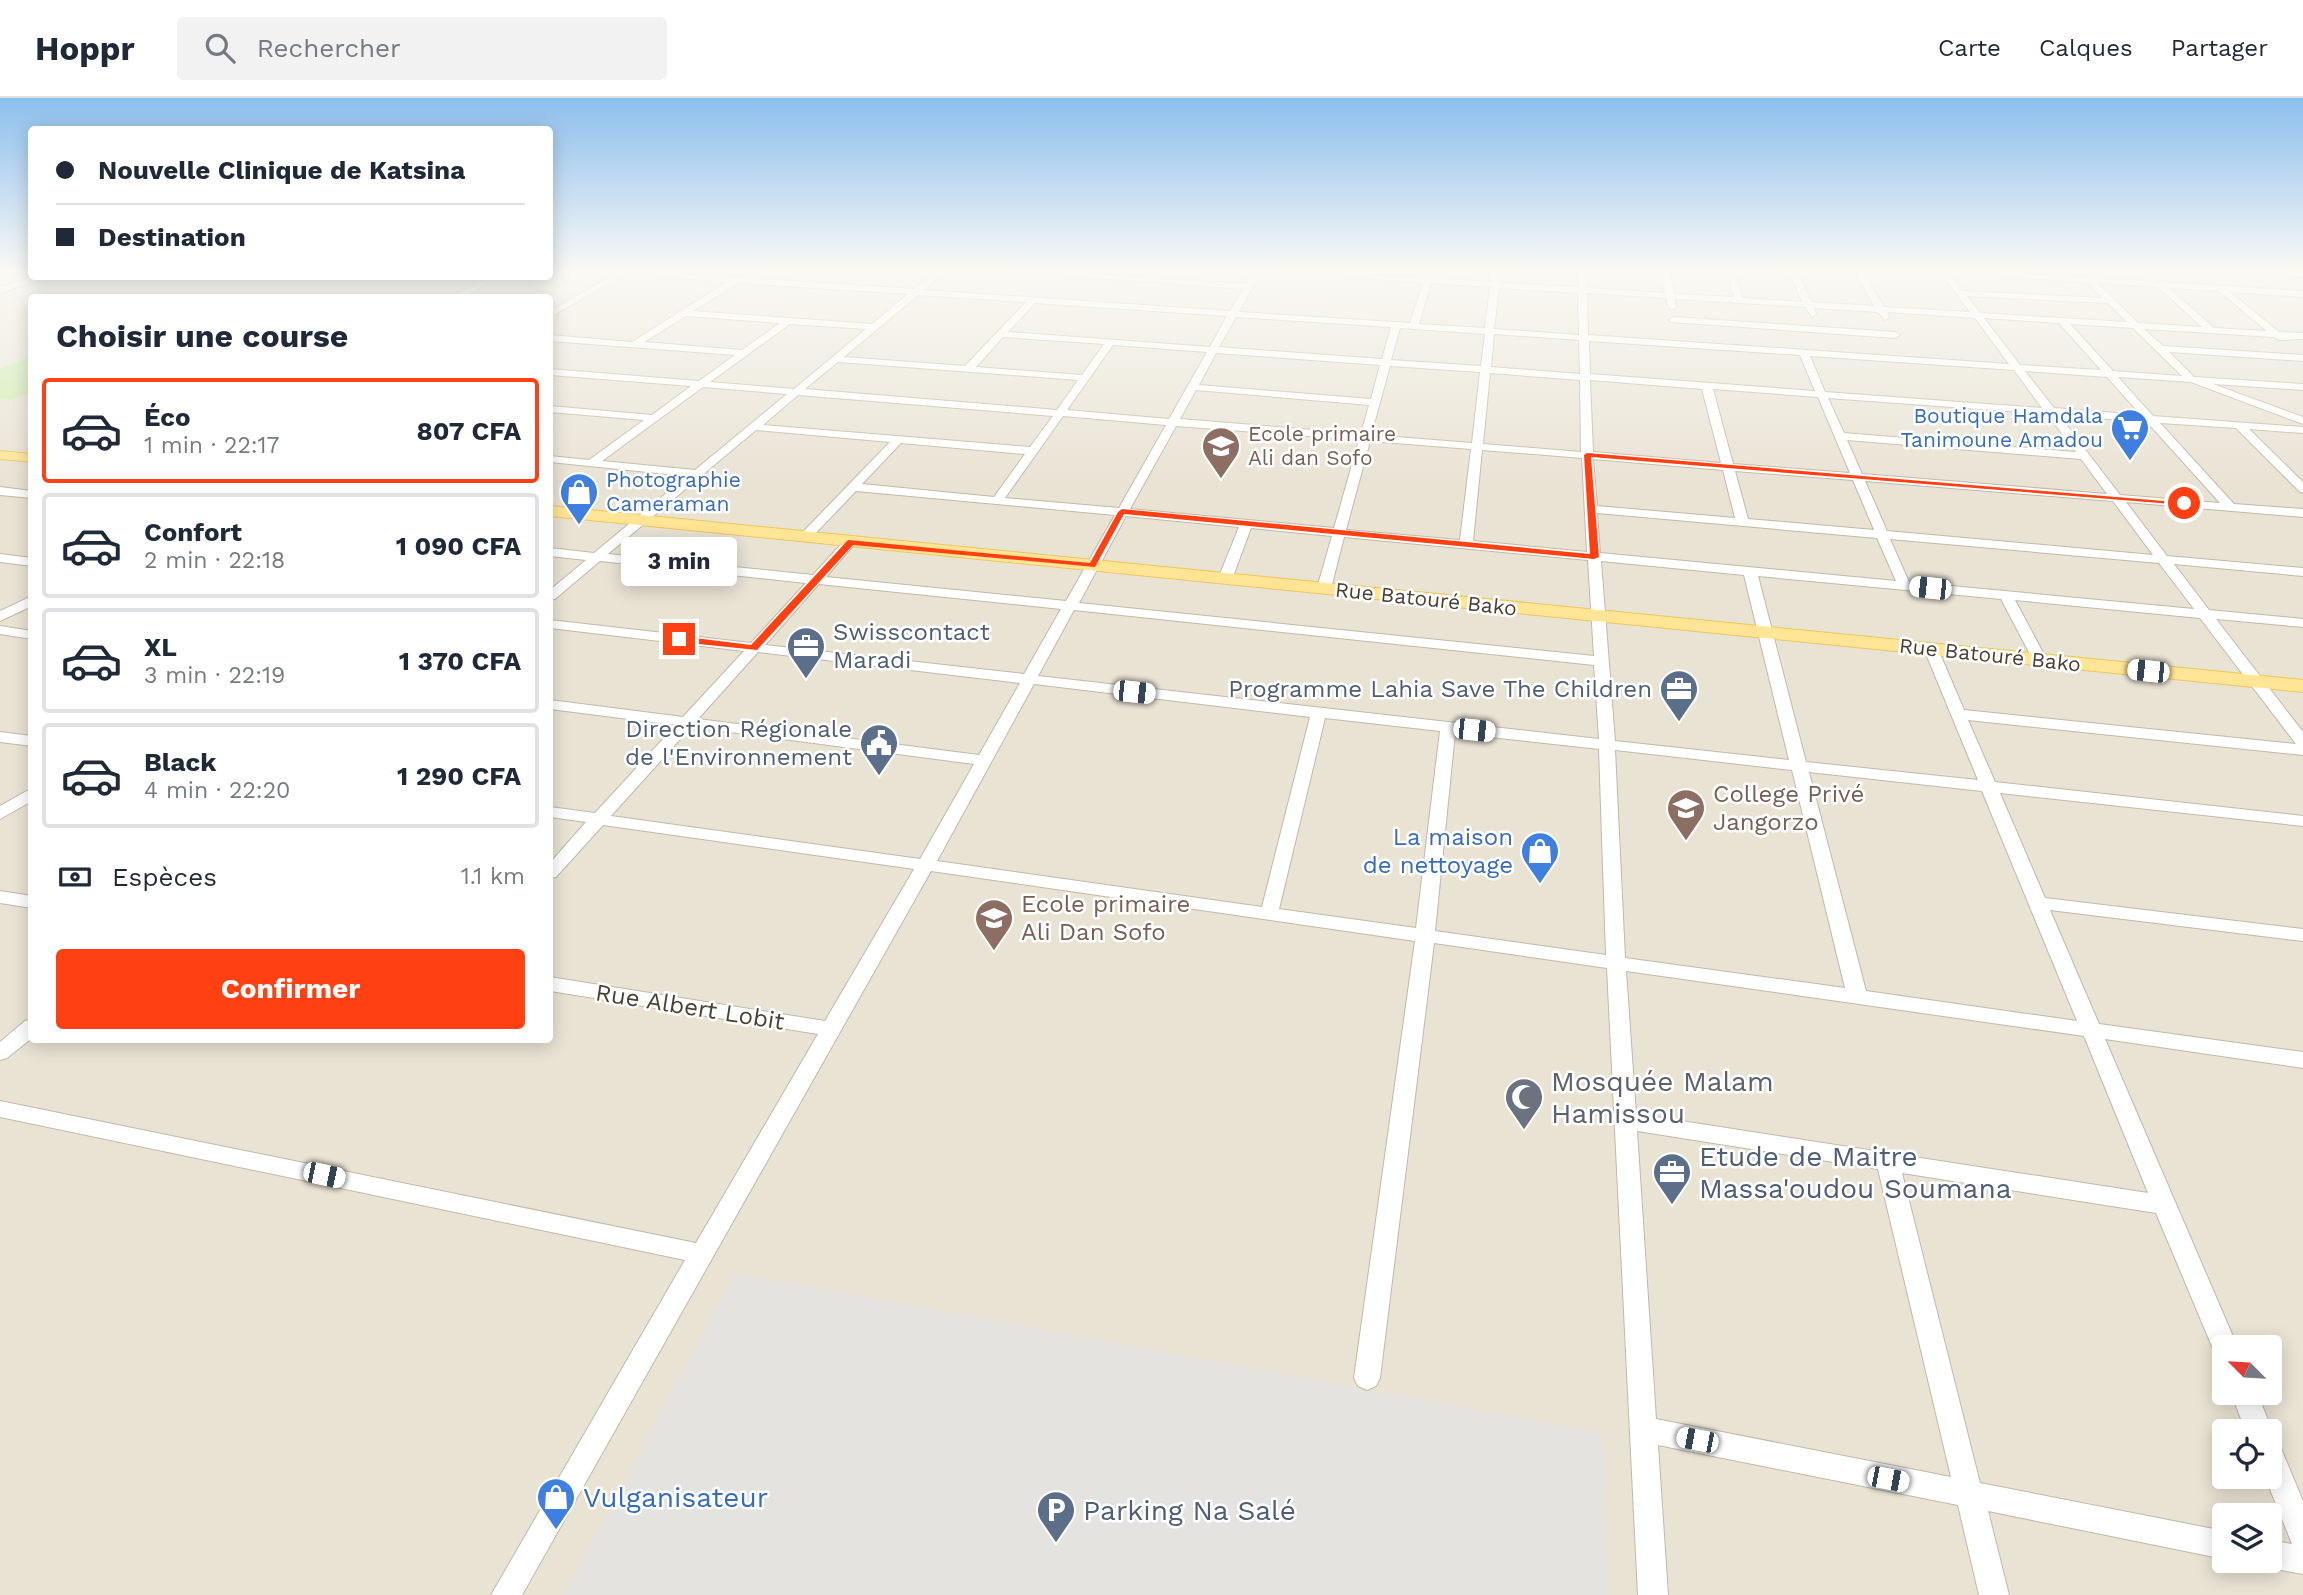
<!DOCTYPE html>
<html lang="fr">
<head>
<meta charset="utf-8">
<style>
  body { margin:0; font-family:"Work Sans",sans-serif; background:#f2f2f3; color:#1f2937; height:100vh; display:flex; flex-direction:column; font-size:26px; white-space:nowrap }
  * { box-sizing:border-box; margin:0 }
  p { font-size:23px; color:#747a83 }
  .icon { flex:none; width:38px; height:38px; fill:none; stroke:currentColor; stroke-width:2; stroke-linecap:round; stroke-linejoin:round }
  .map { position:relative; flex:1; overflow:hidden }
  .side { position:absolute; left:28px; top:196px; width:525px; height:749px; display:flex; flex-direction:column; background:#fff; border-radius:7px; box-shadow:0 4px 18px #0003 }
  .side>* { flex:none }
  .guide { position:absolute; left:28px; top:28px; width:525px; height:154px; border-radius:7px; box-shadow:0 4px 18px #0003; display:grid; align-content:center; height:154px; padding:0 28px; background:#fff }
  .needle { width:46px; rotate:294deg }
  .tools { position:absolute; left:2212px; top:1237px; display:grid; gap:14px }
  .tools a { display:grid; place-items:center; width:70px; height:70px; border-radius:7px; background:#fff; box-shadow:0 4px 18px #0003; font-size:35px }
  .end { position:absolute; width:32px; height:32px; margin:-16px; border:9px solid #ff4013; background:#fff; box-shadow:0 0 0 4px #fff }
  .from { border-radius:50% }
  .bubble { position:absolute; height:49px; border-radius:7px; background:#fff; box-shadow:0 4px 18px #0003; font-size:23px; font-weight:700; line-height:49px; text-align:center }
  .car { position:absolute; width:21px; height:42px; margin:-21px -10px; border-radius:9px; box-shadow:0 0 5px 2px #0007; background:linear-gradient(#fff 24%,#345 0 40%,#fff 0 76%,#345 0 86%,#fff 0) }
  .guide b { display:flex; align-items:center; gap:24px; height:66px; font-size:26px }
  .guide b+b { border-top:2px solid #e0e1e3 }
  .guide i { width:18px; height:18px; background:#1f2937 }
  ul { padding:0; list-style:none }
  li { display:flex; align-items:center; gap:21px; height:105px; margin:0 14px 10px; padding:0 14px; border:4px solid #e0e1e3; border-radius:7px }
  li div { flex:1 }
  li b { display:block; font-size:26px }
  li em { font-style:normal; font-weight:700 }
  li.on { border-color:#ff4013 }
  li>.icon { width:63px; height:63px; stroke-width:1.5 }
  h2 { padding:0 28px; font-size:32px; line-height:84px }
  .pay { display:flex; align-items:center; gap:18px; height:77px; padding:0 28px; font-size:26px }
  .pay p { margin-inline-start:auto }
  .primary-button { display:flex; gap:14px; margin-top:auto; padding:14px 28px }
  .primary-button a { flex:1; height:80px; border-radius:7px; background:#ff4013; color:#fff; font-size:28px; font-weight:700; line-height:80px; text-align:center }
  header { display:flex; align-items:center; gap:42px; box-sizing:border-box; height:98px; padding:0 35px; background:#fff; border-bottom:2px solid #e0e1e3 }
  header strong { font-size:33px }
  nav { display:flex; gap:38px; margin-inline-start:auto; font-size:24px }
  .search { width:490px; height:63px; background:#f2f2f3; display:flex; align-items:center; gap:18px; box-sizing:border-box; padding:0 24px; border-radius:7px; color:#747a83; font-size:26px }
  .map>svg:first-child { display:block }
  .residential { fill:#e9e3d4; fill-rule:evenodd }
  .green { fill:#cdecac }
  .parking { fill:#e5e3df }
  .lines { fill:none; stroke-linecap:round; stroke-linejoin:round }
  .minor-casing { stroke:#c1b9a8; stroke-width:2 }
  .major-casing { stroke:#ecc75d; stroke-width:2 }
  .minor { fill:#fff; fill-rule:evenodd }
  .major { fill:#ffe595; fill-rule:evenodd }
  .route { fill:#ff4013 }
  .labels { text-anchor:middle; stroke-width:5; stroke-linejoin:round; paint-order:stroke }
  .far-shop-label { font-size:21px; fill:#366cbe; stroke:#fff; text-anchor:end }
  .far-education-label { font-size:21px; fill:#785e54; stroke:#fff; text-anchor:start }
  .far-street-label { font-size:21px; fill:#484135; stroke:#fff }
  .service-label { font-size:24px; fill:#4e5e75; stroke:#fff; text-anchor:end }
  .education-label { font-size:24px; fill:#785e54; stroke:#fff; text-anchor:start }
  .shop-label { font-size:24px; fill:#366cbe; stroke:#fff; text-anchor:end }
  .street-label { font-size:24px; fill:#484135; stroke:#fff }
  .near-worship-label { font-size:28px; fill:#5b616d; stroke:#fff; text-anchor:start }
  .near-service-label { font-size:28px; fill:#4e5e75; stroke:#fff; text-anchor:start }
  .near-shop-label { font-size:28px; fill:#366cbe; stroke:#fff; text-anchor:start }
</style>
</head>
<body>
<header>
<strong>Hoppr</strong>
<div class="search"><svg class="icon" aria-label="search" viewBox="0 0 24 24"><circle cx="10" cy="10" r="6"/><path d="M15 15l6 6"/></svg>Rechercher</div>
<nav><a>Carte</a><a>Calques</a><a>Partager</a></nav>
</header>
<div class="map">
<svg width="2303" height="1497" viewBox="0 0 2303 1497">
  <rect width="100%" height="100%" fill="#f4f1e7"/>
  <path class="residential" d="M0 175H31L32 178H550V175H2303V1497H0ZM32 200H550V942H32ZM2224 1250H2270V1295H2224ZM2224 1334H2270V1379H2224ZM2224 1418H2270V1463H2224Z"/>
  <polygon class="green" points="31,259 31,293 12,302 0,300 0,271"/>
  <polygon class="parking" points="735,1175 1602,1335 1609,1497 564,1497"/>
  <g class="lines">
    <defs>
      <g id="minor">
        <polygon points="617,175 627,175 550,219 550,213"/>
        <path d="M631 175H674L914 191 934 175H943L924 192 1230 213 1243 191 1028 175H1073L1245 186 1252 175H1260L1239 214 1410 225 1423 185 1305 175 1424 180 1426 175H1434L1433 180 1491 184 1492 175H1500L1499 185 1578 189V175H1586L1587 190 1665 195 1661 175H1669L1674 196 1734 199 1726 175H1734L1743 200 1802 204 1790 175H1798L1811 204 1874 208 1856 175H1864L1884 209 1970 214 1941 175H1949L1963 193 2103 200 2087 185 1969 175H2015L2303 193V199L2230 194 2279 234 2303 235V241L2280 242 2274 239 2144 231 2163 248 2303 257V263L2169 254 2194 279 2303 286V292L2213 286 2303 319V326L2191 284 2118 279 2153 318 2303 329V335L2249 331 2303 384V395L2299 393 2236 330 2160 325 2234 406 2303 411V419L2126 404 2167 458 2303 470V478L2174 466 2209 512 2303 521V529L2216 521 2303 634V657L1968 622 1995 684 2303 718V728L2000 695 2045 800 2303 831V843L2050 812 2099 926 2303 954V970L2105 941 2238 1250H2224V1261L2216 1258 2156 1115 1902 1075 1980 1385 2224 1433V1461L1988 1413 2009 1497H1979L1958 1407 1658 1347 1668 1497H1638L1607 870 1434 845 1380 1280 1376 1288 1367 1292 1358 1288 1354 1280 1415 843 931 773 522 1497H491L685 1162 0 1019V1003L696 1145 818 936 550 893V879L825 923 914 771 603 727 556 779 550 780V765L586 724 550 719V709L595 715 676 627 550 611V602L683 619 744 553 550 530V522L751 545 806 485 600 463 555 501 550 502V492L586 462 550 458V450L594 455 687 378 550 364V358L589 362 644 322 550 314V308L652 317 691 288 550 277V271L699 283 735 257 550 243V237L632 244 727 184ZM738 185 908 196 872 226 693 213ZM1431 185 1490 189 1485 230 1419 226ZM2097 185 2158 189 2202 229 2138 225ZM1499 190 1578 195 1579 237 1494 231ZM2169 190 2219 193 2267 233 2214 230ZM1587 195 1666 200 1668 209 1672 212 1676 209 1675 201 1805 209 1812 219 1816 216 1814 210 1878 214 1885 222 1889 219 1887 214 1975 220 2009 266 1588 237ZM918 197 1026 204 965 268 844 259ZM1967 198 2108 205 2127 224 1980 215ZM1035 205 1227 218 1210 249 1008 234ZM686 218 780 225 742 252 644 244ZM1236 219 1391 229 1382 261 1219 249ZM1984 220 2059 225 2101 272 2020 267ZM790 226 866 231 794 291 710 284ZM2070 226 2133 230 2182 278 2113 273ZM1400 230 1485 236 1481 268 1391 262ZM1494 236 1579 242 1580 276 1491 269ZM1003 239 1104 246 1082 277 976 269ZM1589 243 1800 257 1815 293 1590 276ZM1113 247 1207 254 1169 321 1067 312ZM1216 255 1380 267 1371 301 1199 287ZM1810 258 2014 272 2042 310 1825 294ZM838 264 1078 282 1057 312 805 291ZM1390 268 1480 274 1472 345 1371 337ZM2025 273 2107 279 2141 317 2054 310ZM1490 275 1580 282 1581 354 1483 346ZM1590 282 1702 291 1721 365 1593 354ZM703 289 787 296 695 372 602 363ZM1713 291 1818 299 1850 375 1733 366ZM1196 292 1369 307 1361 336 1180 321ZM798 297 1053 318 1030 349 763 327ZM1828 300 2047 316 2076 354 1844 335ZM2059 317 2147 324 2220 405 2120 397ZM1063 318 1166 327 1119 410 1005 400ZM1176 328 1359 342 1334 430 1130 411ZM756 332 890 344 801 436V442H809L856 393 1115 417 1066 503 826 479 856 444 850 440 846 441 813 477 608 456ZM1847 342 2081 361 2107 396 1862 376ZM1370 343 1471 351 1460 442 1346 432ZM901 345 1025 356 994 399 862 386ZM1482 352 1582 360 1587 454 1473 443ZM1593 361 1723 372 1735 420 1597 408ZM1735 373 1853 382 1874 432 1748 421ZM1865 383 2113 403 2153 457 1887 433ZM1597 415 1877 440 1896 483 1600 455ZM1126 418 1239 429 1218 481 1225 485 1232 481 1251 430 1332 438 1317 490 1324 494 1331 490 1344 439 1588 462 1594 558 1079 505ZM1890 441 2159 465 2194 511 1909 484ZM1601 463 1744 477 1789 662 1615 643ZM1758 478 2001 501 2033 562 2040 566 2047 562 2015 502 2200 520 2296 646 1964 612 1938 551 1931 547 1924 551 1978 682 1806 664ZM819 486 1061 511 1024 576 765 547ZM1074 512 1594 567 1599 641 1038 578ZM758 554 1020 585 979 657 698 621ZM1034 586 1310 619 1262 809 937 763ZM1325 620 1440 633 1416 830 1279 811ZM691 629 974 666 920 761 611 718ZM1455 635 1599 651 1606 857 1435 833ZM1615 652 1792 672 1845 890 1625 860ZM1809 674 1982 693 2077 923 1866 893ZM1626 873 2084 938 2148 1095 1636 1016ZM1637 1033 1878 1071 1951 1379 1656 1321Z"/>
        <polygon points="2271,175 2303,175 2303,179 2275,177"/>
        <polygon points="36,178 51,178 0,195 0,189"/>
        <polygon points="489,178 500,178 462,200 450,200"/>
        <polygon points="1674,219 1895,234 1900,237 1895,240 1671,224 1669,222"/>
        <polygon points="0,389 32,393 32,400 0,397"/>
        <polygon points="0,456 32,460 32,468 0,464"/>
        <polygon points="32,498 32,508 0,523 0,513"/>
        <polygon points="0,528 32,533 32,541 0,536"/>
        <polygon points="0,634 32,638 32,648 0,644"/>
        <polygon points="32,690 32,703 0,721 0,708"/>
        <polygon points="0,793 32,798 32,810 0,805"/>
        <polygon points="32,921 32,940 7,960 0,962 0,944 25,923"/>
        <polygon points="2231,1295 2257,1295 2273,1334 2270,1342 2270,1334 2246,1334"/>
        <polygon points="2270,1344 2280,1348 2303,1403 2303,1476 2270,1470 2258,1463 2270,1463 2270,1442 2292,1446 2265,1379 2270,1379"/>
      </g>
      <g id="major">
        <polygon points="0,353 32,356 32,364 0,361"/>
        <polygon points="550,408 2303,582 2303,594 550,418"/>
      </g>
    </defs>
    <use href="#minor" class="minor-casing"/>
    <use href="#major" class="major-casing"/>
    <use href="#minor" class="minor"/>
    <use href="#major" class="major"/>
  </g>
  <linearGradient id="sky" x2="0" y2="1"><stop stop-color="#8bbeed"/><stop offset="0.45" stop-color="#faf9f4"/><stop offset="1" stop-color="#faf9f4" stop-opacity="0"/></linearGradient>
  <rect width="2303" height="385" fill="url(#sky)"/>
  <polygon class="route" points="1587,355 2188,405 2184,407 1591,359 1599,459 1594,461 1124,416 1095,469 853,447 757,552 679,544 674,541 679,538 751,547 848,442 1090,465 1118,414 1122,411 1590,456 1584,357"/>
  <defs>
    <symbol id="supermarket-pin" viewBox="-11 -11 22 30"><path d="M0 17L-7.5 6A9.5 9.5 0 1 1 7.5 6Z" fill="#3f7fe0" stroke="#fff"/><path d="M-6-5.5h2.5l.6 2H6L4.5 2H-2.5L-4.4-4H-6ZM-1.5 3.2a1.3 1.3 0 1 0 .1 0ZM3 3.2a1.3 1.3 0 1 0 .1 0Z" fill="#fff"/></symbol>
    <symbol id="school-pin" viewBox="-11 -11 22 30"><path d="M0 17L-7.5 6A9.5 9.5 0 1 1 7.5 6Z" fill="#8d6e63" stroke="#fff"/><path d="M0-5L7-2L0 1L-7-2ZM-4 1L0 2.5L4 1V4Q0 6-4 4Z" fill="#fff"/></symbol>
    <symbol id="shop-pin" viewBox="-11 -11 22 30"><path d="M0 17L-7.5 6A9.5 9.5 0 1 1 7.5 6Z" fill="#3f7fe0" stroke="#fff"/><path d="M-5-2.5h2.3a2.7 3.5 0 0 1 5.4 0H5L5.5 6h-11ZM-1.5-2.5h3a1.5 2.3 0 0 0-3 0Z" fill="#fff"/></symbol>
    <symbol id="office-pin" viewBox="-11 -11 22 30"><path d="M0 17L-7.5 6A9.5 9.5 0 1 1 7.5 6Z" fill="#5c6f8a" stroke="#fff"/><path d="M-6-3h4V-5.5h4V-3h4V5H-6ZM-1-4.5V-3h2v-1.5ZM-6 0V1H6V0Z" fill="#fff"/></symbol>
    <symbol id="civic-pin" viewBox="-11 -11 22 30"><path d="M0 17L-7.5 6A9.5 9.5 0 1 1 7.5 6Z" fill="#5c6f8a" stroke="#fff"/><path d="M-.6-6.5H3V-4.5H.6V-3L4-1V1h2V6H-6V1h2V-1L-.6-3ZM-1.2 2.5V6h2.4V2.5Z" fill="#fff"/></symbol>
    <symbol id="mosque-pin" viewBox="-11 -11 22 30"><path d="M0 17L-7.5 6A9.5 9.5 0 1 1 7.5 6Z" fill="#6b7280" stroke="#fff"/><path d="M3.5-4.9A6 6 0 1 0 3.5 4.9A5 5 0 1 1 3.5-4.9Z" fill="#fff"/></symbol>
    <symbol id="parking-pin" viewBox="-11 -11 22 30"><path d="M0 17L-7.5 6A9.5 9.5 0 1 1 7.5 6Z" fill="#5c6f8a" stroke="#fff"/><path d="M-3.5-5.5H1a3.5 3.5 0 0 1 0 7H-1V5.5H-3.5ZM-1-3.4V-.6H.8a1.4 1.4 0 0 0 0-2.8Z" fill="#fff"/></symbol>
  </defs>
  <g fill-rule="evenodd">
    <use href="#supermarket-pin" x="2108" y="308" width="44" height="60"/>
    <use href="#school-pin" x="1199" y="326" width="44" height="60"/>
    <use href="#shop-pin" x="557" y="372" width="44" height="60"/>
    <use href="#office-pin" x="784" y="526" width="44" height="60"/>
    <use href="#office-pin" x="1657" y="569" width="44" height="60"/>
    <use href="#civic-pin" x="857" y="623" width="44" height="60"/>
    <use href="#school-pin" x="1664" y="688" width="44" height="60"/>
    <use href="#shop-pin" x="1518" y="731" width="44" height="60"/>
    <use href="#school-pin" x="972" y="798" width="44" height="60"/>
    <use href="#mosque-pin" x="1502" y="977" width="44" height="60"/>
    <use href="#office-pin" x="1650" y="1052" width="44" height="60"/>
    <use href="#shop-pin" x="534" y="1377" width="44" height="60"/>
    <use href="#parking-pin" x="1034" y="1390" width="44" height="60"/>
  </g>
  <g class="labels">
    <g class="far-shop-label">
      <text x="2103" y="325">Boutique Hamdala<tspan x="2103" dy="24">Tanimoune Amadou</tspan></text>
      <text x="606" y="389" text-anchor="start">Photographie<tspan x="606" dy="24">Cameraman</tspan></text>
    </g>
    <g class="far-education-label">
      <text x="1248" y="343">Ecole primaire<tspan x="1248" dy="24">Ali dan Sofo</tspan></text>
    </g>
    <g class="far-street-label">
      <text transform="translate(1426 501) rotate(6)" y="7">Rue Batouré Bako</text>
      <text transform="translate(1990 557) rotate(6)" y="7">Rue Batouré Bako</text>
    </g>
    <g class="service-label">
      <text x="833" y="542" text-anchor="start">Swisscontact<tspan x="833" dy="28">Maradi</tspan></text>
      <text x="1652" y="599">Programme Lahia Save The Children</text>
      <text x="852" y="639">Direction Régionale<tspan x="852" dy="28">de l'Environnement</tspan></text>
    </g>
    <g class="education-label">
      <text x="1713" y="704">College Privé<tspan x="1713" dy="28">Jangorzo</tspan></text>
      <text x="1021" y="814">Ecole primaire<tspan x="1021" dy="28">Ali Dan Sofo</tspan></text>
    </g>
    <g class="shop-label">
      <text x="1513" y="747">La maison<tspan x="1513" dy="28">de nettoyage</tspan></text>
    </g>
    <g class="street-label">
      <text transform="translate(690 909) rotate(9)" y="8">Rue Albert Lobit</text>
    </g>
    <g class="near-worship-label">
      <text x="1551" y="993">Mosquée Malam<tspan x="1551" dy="32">Hamissou</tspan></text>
    </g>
    <g class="near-service-label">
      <text x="1699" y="1068">Etude de Maitre<tspan x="1699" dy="32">Massa'oudou Soumana</tspan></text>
      <text x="1083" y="1422">Parking Na Salé</text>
    </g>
    <g class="near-shop-label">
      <text x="583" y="1409">Vulganisateur</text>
    </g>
  </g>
</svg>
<div class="tools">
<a><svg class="needle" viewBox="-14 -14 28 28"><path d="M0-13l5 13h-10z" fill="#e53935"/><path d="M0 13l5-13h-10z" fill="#747a83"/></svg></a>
<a><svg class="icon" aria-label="locate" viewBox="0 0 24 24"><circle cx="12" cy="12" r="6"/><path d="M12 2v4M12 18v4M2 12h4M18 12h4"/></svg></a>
<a><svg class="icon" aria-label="layers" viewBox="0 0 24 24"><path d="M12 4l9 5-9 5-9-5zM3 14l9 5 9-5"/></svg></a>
</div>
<i class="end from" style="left:2184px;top:405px"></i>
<i class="end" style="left:679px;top:541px"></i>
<div class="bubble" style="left:621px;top:439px;width:116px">3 min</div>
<i class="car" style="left:1930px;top:490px;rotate:276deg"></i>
<i class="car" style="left:2148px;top:573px;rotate:276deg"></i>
<i class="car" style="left:1134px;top:594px;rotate:96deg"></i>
<i class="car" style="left:1474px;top:632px;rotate:96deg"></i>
<i class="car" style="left:324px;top:1077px;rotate:102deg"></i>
<i class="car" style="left:1697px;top:1342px;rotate:281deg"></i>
<i class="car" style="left:1888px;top:1381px;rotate:101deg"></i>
<div class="guide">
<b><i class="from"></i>Nouvelle Clinique de Katsina</b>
<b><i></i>Destination</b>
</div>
<section class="side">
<h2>Choisir une course</h2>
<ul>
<li class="on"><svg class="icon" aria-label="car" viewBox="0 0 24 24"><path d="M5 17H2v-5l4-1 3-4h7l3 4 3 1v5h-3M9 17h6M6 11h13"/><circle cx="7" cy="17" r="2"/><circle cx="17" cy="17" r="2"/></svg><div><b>Éco</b><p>1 min · 22:17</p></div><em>807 CFA</em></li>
<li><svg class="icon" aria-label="car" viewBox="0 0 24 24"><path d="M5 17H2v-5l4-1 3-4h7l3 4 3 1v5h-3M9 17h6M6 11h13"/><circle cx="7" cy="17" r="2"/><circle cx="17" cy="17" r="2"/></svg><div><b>Confort</b><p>2 min · 22:18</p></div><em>1 090 CFA</em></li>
<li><svg class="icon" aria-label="car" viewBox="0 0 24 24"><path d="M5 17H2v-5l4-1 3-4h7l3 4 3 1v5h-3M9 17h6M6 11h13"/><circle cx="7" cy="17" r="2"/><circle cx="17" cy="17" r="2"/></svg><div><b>XL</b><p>3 min · 22:19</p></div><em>1 370 CFA</em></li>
<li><svg class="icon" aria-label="car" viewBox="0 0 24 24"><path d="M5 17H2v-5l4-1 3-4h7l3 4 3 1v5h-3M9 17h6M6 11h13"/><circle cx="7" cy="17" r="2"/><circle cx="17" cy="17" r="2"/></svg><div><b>Black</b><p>4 min · 22:20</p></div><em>1 290 CFA</em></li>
</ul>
<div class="pay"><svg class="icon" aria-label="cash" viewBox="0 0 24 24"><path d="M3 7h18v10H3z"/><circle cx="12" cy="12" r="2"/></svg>Espèces<p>1.1 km</p></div>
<div class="primary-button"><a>Confirmer</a></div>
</section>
</div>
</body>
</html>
